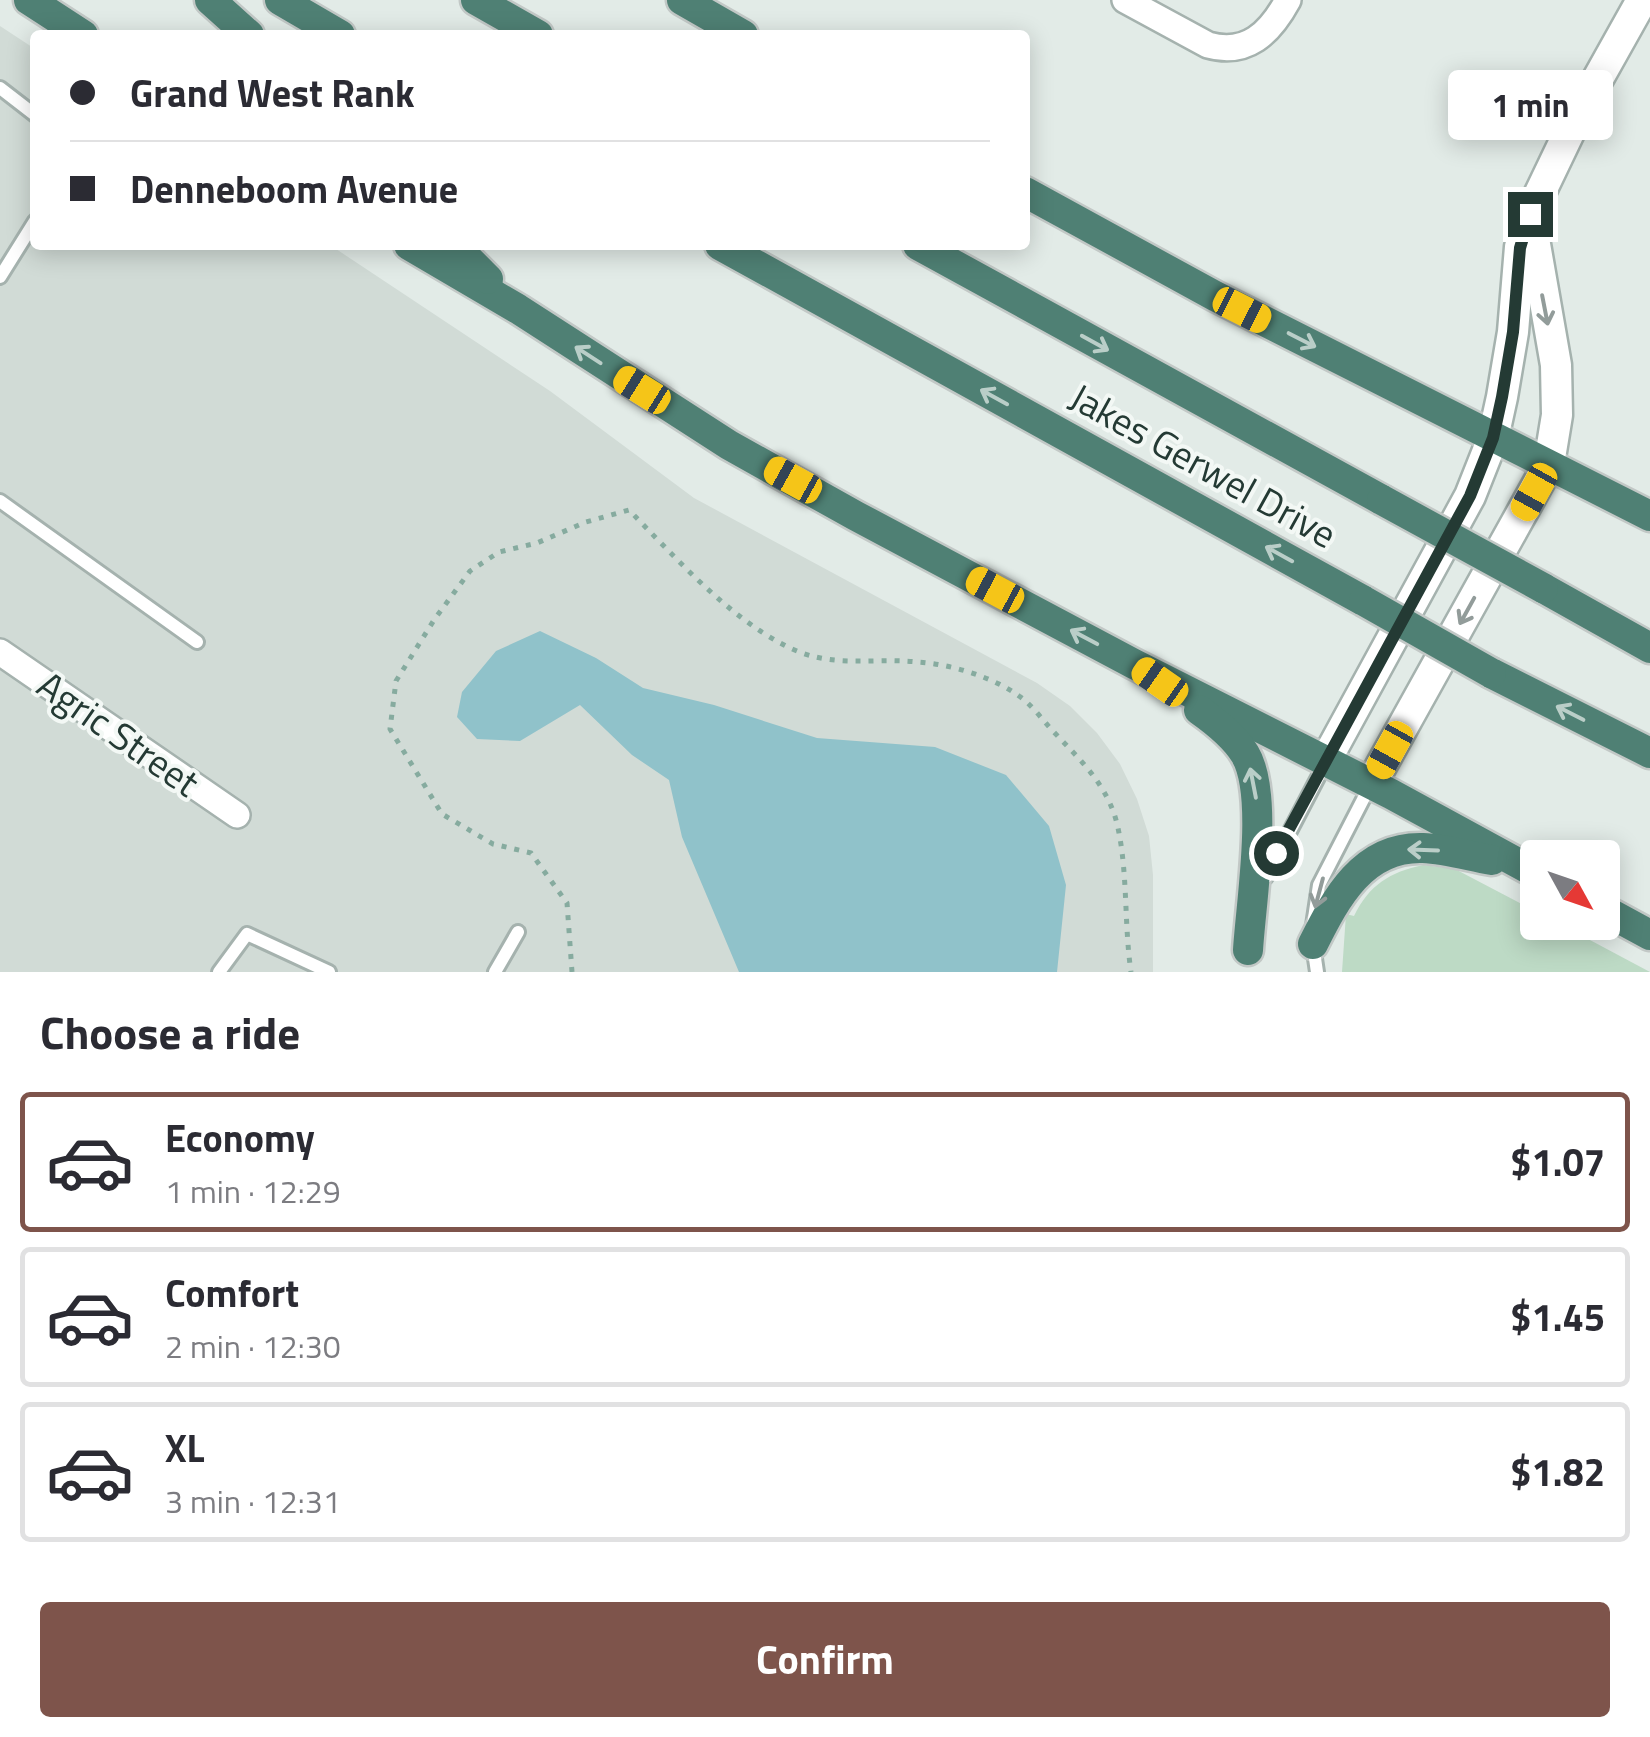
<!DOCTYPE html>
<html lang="en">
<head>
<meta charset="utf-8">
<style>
  body { margin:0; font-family:"Titillium Web",sans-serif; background:#f2f2f3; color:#2b2b33; height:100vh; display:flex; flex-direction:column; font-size:38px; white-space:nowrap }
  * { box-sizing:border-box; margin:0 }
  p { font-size:32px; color:#7c7c81 }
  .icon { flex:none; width:55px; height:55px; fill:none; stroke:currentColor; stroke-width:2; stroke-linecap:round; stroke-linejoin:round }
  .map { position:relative; height:972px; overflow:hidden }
  .side { display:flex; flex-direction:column; background:#fff; flex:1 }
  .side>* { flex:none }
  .top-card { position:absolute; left:30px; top:30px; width:1000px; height:220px; border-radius:10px; box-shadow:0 5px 25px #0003; display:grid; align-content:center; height:220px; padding:0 40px; background:#fff }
  .needle { width:65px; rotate:130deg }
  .tools { position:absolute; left:1520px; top:840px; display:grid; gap:20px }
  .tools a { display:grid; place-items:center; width:100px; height:100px; border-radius:10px; background:#fff; box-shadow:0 5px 25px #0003; font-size:50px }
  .end { position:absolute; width:45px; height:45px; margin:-22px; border:12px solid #243a34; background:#fff; box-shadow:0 0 0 5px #fff }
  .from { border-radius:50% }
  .bubble { position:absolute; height:70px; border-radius:10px; background:#fff; box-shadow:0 5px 25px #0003; font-size:32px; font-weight:700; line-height:70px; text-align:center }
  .car { position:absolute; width:30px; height:60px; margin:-30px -15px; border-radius:12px; box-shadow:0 0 8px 2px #0007; background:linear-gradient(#f5c518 24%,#345 0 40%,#f5c518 0 76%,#345 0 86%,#f5c518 0) }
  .top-card b { display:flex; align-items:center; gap:35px; height:95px; font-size:38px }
  .top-card b+b { border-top:2px solid #e1e1e2 }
  .top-card i { width:25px; height:25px; background:#2b2b33 }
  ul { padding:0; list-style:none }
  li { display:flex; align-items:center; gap:30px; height:140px; margin:0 20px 15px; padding:0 20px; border:5px solid #e1e1e2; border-radius:10px }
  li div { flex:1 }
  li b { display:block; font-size:38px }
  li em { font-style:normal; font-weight:700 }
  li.current { border-color:#7e544b }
  li>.icon { width:90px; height:90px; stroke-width:1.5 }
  h2 { padding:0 40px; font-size:45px; line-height:120px }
  .primary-button { display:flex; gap:20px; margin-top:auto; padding:20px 40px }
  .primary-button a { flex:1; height:115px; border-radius:10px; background:#7e544b; color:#fff; font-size:40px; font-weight:700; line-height:115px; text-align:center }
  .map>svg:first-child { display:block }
  .built { fill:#d1dbd6 }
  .green { fill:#bddac5 }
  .water { fill:#90c2ca }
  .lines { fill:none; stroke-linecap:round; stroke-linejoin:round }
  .service-casing { stroke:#a5b2ae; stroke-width:18 }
  .minor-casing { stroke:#a5b2ae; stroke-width:30 }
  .tertiary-casing { stroke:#a5b2ae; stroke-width:35 }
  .trunk-casing { stroke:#c2c8c6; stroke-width:35 }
  .path { stroke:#86ab9f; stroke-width:5; stroke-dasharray:5 8; stroke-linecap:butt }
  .service { stroke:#fff; stroke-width:12 }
  .minor { stroke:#fff; stroke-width:25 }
  .tertiary { stroke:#fff; stroke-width:30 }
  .trunk { stroke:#4f8074; stroke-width:30 }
  .trunk-bridge-casing { stroke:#c2c8c6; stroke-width:35; stroke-linecap:butt }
  .trunk-bridge { stroke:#4f8074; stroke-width:30 }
  .oneway { stroke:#929c9a }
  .oneway2 { stroke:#bacec8 }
  .route { stroke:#243a34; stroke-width:12 }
  .labels { text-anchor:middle; stroke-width:8; stroke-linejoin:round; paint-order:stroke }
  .street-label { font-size:38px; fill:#243a34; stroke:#f3f8f5 }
</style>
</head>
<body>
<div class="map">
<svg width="1650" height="972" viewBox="0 0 1650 972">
  <rect width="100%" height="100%" fill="#e2ebe7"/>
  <polygon class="built" points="0,26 35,49 35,245 330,245 550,391 694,498 1037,683 1070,706 1097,733 1120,764 1137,799 1149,836 1153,875 1153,972 0,972"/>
  <path class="green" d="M1423 865 1455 869 1537 912 1538 922 1558 923 1650 972H1342L1346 914 1354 916C1369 885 1390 872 1423 865Z"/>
  <polygon class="water" points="540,631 596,658 643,688 714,705 817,738 935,747 1006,775 1049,826 1066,885 1057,972 739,972 682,837 669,780 632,755 580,705 520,741 477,739 457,717 462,692 496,651"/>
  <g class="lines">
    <defs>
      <g id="service">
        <polyline points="0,88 35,115"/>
        <polyline points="0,277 35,221"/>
        <polyline points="0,501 197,642"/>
        <polyline points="1266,877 1326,762"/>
        <polyline points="1313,925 1319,885 1371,784"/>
        <polyline points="1313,945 1317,972"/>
        <polyline points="219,972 247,934 329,972"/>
        <polyline points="495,972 518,932"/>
      </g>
      <g id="minor">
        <path d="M1125 0 1208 45C1247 56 1270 33 1288 0"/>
        <polyline points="0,652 237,815"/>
      </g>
      <g id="tertiary">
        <polyline points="1326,760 1470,496 1493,438 1502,397 1513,332 1520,247 1530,214 1576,118 1642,0"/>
        <polyline points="1371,784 1549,464 1557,415 1556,365 1532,227"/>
      </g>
      <g id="trunk">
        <polyline points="29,0 83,35"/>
        <polyline points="210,0 249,35"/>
        <polyline points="280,0 340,35"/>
        <polyline points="476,0 538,35"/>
        <polyline points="682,0 743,35"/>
        <polyline points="1025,192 1215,296 1650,516"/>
        <polyline points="409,245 518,309 729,445 856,516 1134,664 1391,794 1538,874"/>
        <polyline points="454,245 488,279"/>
        <polyline points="720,245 1364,601"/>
        <polyline points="918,245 1382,500"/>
        <polyline points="1543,588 1650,648"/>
        <polyline points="1491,673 1650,753"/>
        <path d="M1199 710C1216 722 1234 736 1245 754 1269 794 1251 901 1248 950"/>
        <polyline points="1602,909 1650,935"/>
        <path d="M1313 944C1336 898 1363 846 1423 848 1446 849 1469 856 1492 860"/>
      </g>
    </defs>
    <use href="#service" class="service-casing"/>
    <use href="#minor" class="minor-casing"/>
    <use href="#tertiary" class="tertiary-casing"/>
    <use href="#trunk" class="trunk-casing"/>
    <path class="path" d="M572 972 567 903 531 853 493 844 442 814 390 729 396 681 434 620 470 571 499 552 537 543 586 522 629 510C674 556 726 615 784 645 831 670 869 657 918 662 950 664 993 677 1019 696 1031 704 1041 718 1051 729 1079 759 1109 785 1118 828 1128 875 1124 924 1131 972"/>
    <use href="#service" class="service"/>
    <use href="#minor" class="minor"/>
    <use href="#tertiary" class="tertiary"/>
    <use href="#trunk" class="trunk"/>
    <defs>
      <g id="trunk-bridge">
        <polyline points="1382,500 1543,588"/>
        <polyline points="1364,601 1491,673"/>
      </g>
    </defs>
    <use href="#trunk-bridge" class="trunk-bridge-casing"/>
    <use href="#trunk-bridge" class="trunk-bridge"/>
  </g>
  <defs><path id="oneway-shaft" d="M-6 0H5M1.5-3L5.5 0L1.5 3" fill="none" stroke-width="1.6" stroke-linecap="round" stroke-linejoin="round" transform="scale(2.5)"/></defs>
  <g class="oneway">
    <use href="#oneway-shaft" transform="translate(1545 310) rotate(79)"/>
    <use href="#oneway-shaft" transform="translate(1467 611) rotate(119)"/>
    <use href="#oneway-shaft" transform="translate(1319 893) rotate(105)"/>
  </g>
  <g class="oneway2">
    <use href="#oneway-shaft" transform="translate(1302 340) rotate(27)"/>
    <use href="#oneway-shaft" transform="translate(1095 343) rotate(29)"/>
    <use href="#oneway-shaft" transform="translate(588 355) rotate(-147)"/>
    <use href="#oneway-shaft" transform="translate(994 397) rotate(-151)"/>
    <use href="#oneway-shaft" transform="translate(1279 554) rotate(-151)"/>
    <use href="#oneway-shaft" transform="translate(1084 637) rotate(-152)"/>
    <use href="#oneway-shaft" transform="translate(1570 713) rotate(-153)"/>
    <use href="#oneway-shaft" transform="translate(1253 783) rotate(-101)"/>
    <use href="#oneway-shaft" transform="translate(1423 850) rotate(-178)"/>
  </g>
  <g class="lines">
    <polyline class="route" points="1276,853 1470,496 1493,438 1502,397 1513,332 1520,248 1530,214"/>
  </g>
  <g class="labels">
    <g class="street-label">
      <text transform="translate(1203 466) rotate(29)" y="13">Jakes Gerwel Drive</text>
      <text transform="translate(118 734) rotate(35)" y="13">Agric Street</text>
    </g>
  </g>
</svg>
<div class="tools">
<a><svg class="needle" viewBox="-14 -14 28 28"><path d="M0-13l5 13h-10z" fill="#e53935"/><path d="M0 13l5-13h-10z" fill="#7c7c81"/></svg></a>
</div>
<i class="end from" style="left:1276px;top:853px"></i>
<i class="end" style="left:1530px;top:214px"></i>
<div class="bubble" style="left:1448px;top:70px;width:165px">1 min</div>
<i class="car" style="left:1242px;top:310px;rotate:117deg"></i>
<i class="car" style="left:642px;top:390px;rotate:302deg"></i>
<i class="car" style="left:793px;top:480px;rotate:299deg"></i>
<i class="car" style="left:1534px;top:492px;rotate:209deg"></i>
<i class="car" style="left:995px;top:590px;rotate:298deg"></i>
<i class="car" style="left:1160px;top:682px;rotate:305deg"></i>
<i class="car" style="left:1390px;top:750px;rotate:209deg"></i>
<div class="top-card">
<b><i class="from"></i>Grand West Rank</b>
<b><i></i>Denneboom Avenue</b>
</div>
</div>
<section class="side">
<h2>Choose a ride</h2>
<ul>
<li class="current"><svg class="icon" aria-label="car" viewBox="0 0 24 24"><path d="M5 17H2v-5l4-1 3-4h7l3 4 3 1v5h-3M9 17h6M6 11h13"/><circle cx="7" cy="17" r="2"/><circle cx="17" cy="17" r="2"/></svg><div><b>Economy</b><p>1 min · 12:29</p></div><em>$1.07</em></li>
<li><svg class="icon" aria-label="car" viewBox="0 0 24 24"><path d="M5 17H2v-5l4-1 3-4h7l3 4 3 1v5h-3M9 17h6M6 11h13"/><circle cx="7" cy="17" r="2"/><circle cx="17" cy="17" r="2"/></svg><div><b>Comfort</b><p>2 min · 12:30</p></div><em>$1.45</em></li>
<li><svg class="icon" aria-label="car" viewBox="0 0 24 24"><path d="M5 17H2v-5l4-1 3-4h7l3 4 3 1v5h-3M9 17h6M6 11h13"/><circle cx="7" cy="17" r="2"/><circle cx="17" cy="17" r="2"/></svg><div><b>XL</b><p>3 min · 12:31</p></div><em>$1.82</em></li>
</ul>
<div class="primary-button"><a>Confirm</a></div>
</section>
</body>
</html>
